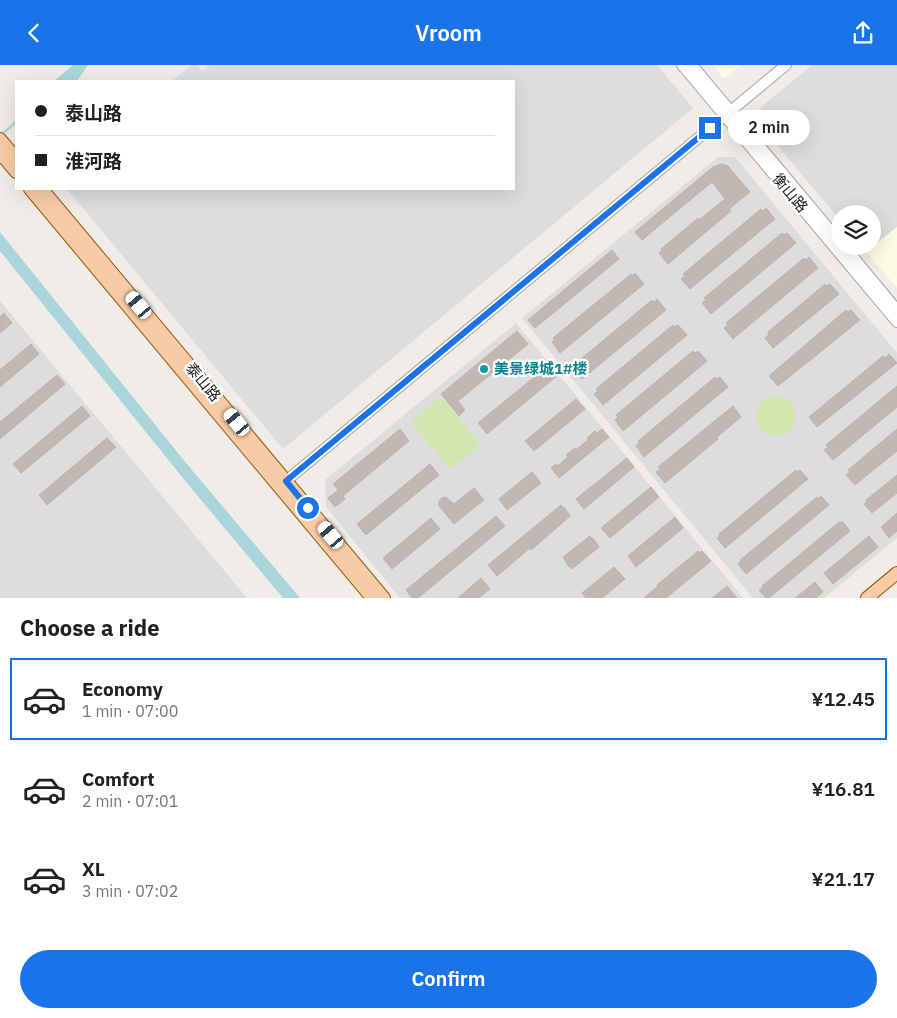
<!DOCTYPE html>
<html lang="en">
<head>
<meta charset="utf-8">
<style>
  body { margin:0; font-family:"IBM Plex Sans","Noto Sans SC",sans-serif; background:#f2f2f2; color:#202124; height:100vh; display:flex; flex-direction:column; font-size:19px; white-space:nowrap }
  * { box-sizing:border-box; margin:0 }
  p { font-size:16px; color:#757577 }
  .icon { flex:none; width:28px; height:28px; fill:none; stroke:currentColor; stroke-width:2; stroke-linecap:round; stroke-linejoin:round }
  .map { position:relative; height:533px; overflow:hidden }
  .drawer { display:flex; flex-direction:column; background:#fff; flex:1 }
  .drawer>* { flex:none }
  .banner { position:absolute; left:15px; top:15px; width:500px; height:110px; border-radius:0px; box-shadow:0 5px 20px #0002; display:grid; align-content:center; height:110px; padding:0 20px; background:#fff }
  .tools { position:absolute; left:831px; top:140px; display:grid; gap:10px }
  .tools a { display:grid; place-items:center; width:50px; height:50px; border-radius:50%; background:#fff; box-shadow:0 5px 20px #0002; font-size:25px }
  .end { position:absolute; width:22px; height:22px; margin:-11px; border:6px solid #1a73e8; background:#fff; box-shadow:0 0 0 2px #fff }
  .from { border-radius:50% }
  .bubble { position:absolute; height:35px; border-radius:18px; background:#fff; box-shadow:0 5px 20px #0002; font-size:16px; font-weight:600; line-height:35px; text-align:center }
  .car { position:absolute; width:15px; height:30px; margin:-15px -8px; border-radius:6px; box-shadow:0 0 4px 1px #0007; background:linear-gradient(#fff 24%,#345 0 40%,#fff 0 76%,#345 0 86%,#fff 0) }
  .banner b { display:flex; align-items:center; gap:18px; height:48px; font-size:19px }
  .banner b+b { border-top:1px solid #e0e0e0 }
  .banner i { width:12px; height:12px; background:#202124 }
  ul { padding:0; list-style:none }
  li { display:flex; align-items:center; gap:15px; height:82px; margin:0 10px 8px; padding:0 10px; border:2px solid transparent; border-radius:0px }
  li div { flex:1 }
  li b { display:block; font-size:19px }
  li em { font-style:normal; font-weight:600 }
  li.active { border-color:#1a73e8 }
  li>.icon { width:45px; height:45px; stroke-width:1.5 }
  h2 { padding:0 20px; font-size:22px; line-height:60px }
  .cta { display:flex; gap:10px; margin-top:auto; padding:10px 20px }
  .cta a { flex:1; height:58px; border-radius:30px; background:#1a73e8; color:#fff; font-size:20px; font-weight:600; line-height:58px; text-align:center }
  header { display:flex; justify-content:space-between; align-items:center; height:65px; padding:0 20px; background:#1a73e8; color:#fff; font-size:22px; font-weight:600 }
  .map>svg:first-child { display:block }
  .residential { fill:#dedddd }
  .education { fill:#fefbe3 }
  .grass { fill:#d2e7b0 }
  .water { fill:#aad6db }
  .lines { fill:none; stroke-linecap:round; stroke-linejoin:round }
  .stream { stroke:#aad6db; stroke-width:2.5 }
  .building { fill:#c1b8b4; stroke:#c1b2aa }
  .minor-casing { stroke:#a4a4a4; stroke-width:12 }
  .major-casing { stroke:#955608; stroke-width:14 }
  .minor { stroke:#fff; stroke-width:10 }
  .major { stroke:#f7cba5; stroke-width:12 }
  .route { stroke:#1a73e8; stroke-width:6 }
  .culture-dot { fill:#0f9aa8; stroke:#fff; stroke-width:2 }
  .labels { text-anchor:middle; stroke-width:4.5; stroke-linejoin:round; paint-order:stroke }
  .street-label { font-size:15px; fill:#202020; stroke:#fff }
  .culture-label { font-size:15px; font-weight:bold; fill:#0d838f; stroke:#fff; text-anchor:start }
</style>
</head>
<body>
<header><svg class="icon" aria-label="back" viewBox="0 0 24 24"><path d="M15 5l-7 7 7 7"/></svg>Vroom<svg class="icon" aria-label="share" viewBox="0 0 24 24"><path d="M12 15V3M7 8l5-5 5 5M5 13v7h14v-7"/></svg></header>
<div class="map">
<svg width="897" height="533" viewBox="0 0 897 533">
  <rect width="100%" height="100%" fill="#f0ece7"/>
  <g class="residential">
    <polygon points="191,0 197,0 202,6 210,0 657,0 693,43 283,384 67,124 514,124 514,16 172,16"/>
    <polygon points="812,0 897,0 897,162 866,187 862,181 872,181 872,149 840,149 840,155 757,56 761,42"/>
    <polygon points="718,92 735,92 897,288 897,473 824,533 753,533 522,253"/>
    <polygon points="0,236 247,533 0,533"/>
    <polygon points="516,258 743,533 400,533 326,442 325,415"/>
  </g>
  <g class="education">
    <polygon points="713,0 741,0 724,14"/>
    <polygon points="897,162 897,223 866,187"/>
  </g>
  <g class="grass">
    <circle cx="776" cy="351" r="20"/>
    <polygon points="439,332 443,334 479,377 478,381 451,404 448,402 411,357"/>
  </g>
  <g class="water">
    <polygon points="73,0 88,0 77,16 54,16"/>
    <polygon points="0,167 186,398 300,533 283,533 191,423 0,186"/>
  </g>
  <g class="lines">
    <polyline class="stream" points="0,71 16,57"/>
  </g>
  <g class="building">
    <polygon points="722,99 728,101 750,127 729,144 731,146 668,199 659,188 662,186 661,184 698,153 699,155 725,134 712,117 642,175 635,167 713,102"/>
    <polygon points="766,143 775,154 690,224 681,214 685,211 683,209 761,144 763,146"/>
    <polygon points="782,168 784,170 787,168 796,178 711,249 702,238 706,235 704,233"/>
    <polygon points="612,185 619,194 535,263 528,255"/>
    <polygon points="809,192 818,203 733,274 724,263 728,260 726,258 804,193 806,195"/>
    <polygon points="635,208 644,219 560,288 552,277 555,275 553,273 631,209 632,211"/>
    <polygon points="825,219 827,221 830,219 839,229 773,283 765,273 769,269 768,267"/>
    <polygon points="657,234 666,245 582,314 573,304 577,301 575,299 652,235 654,237"/>
    <polygon points="846,245 848,247 851,245 860,255 778,321 769,311"/>
    <polygon points="4,248 12,258 0,268 0,252"/>
    <polygon points="673,260 675,262 678,260 687,270 603,340 594,329 598,326 596,324"/>
    <polygon points="517,266 528,279 458,336 465,345 459,351 441,329"/>
    <polygon points="31,279 39,289 0,322 0,305"/>
    <polygon points="693,286 695,288 698,286 707,296 623,366 615,355 618,352 616,350"/>
    <polygon points="889,289 897,298 817,362 809,352 883,291 885,293"/>
    <polygon points="549,300 558,310 487,369 478,358"/>
    <polygon points="57,310 65,319 0,374 0,357"/>
    <polygon points="715,312 716,314 720,312 728,322 644,392 636,381 639,378 638,376"/>
    <polygon points="897,321 897,342 833,395 824,385 828,382 826,380"/>
    <polygon points="576,334 585,344 534,386 525,376"/>
    <polygon points="82,341 90,351 21,408 13,399"/>
    <polygon points="733,341 741,352 717,372 718,374 665,418 656,407 660,404 658,402"/>
    <polygon points="400,364 409,376 343,431 345,434 335,442 328,433 338,425 333,419"/>
    <polygon points="602,364 609,372 559,413 551,403 556,399 557,401 568,392 566,390 575,383 576,385 588,375 587,373 595,366 597,368"/>
    <polygon points="897,364 897,386 855,420 846,410 850,407 848,405"/>
    <polygon points="107,373 116,382 47,440 39,430"/>
    <polygon points="627,393 634,402 584,444 576,434"/>
    <polygon points="430,399 439,410 366,470 357,459"/>
    <polygon points="796,405 797,407 800,405 808,414 725,483 717,473 720,471 719,469"/>
    <polygon points="532,407 541,418 507,445 499,434"/>
    <polygon points="897,410 897,428 872,448 864,439 867,437 866,435"/>
    <polygon points="651,422 659,432 610,473 601,463"/>
    <polygon points="474,423 484,435 454,459 439,441 439,436 442,433 446,432 454,439"/>
    <polygon points="821,431 829,440 746,509 738,499 741,497 740,495 817,432 819,433"/>
    <polygon points="561,440 563,443 564,442 570,451 537,480 531,485 530,483 497,511 488,500"/>
    <polygon points="897,448 897,466 889,473 881,462"/>
    <polygon points="496,451 505,461 418,533 412,533 406,525"/>
    <polygon points="675,452 683,463 636,502 628,491"/>
    <polygon points="431,453 440,464 392,504 383,493"/>
    <polygon points="842,456 850,466 769,533 766,533 759,525 763,522 762,521 839,457 840,458"/>
    <polygon points="590,471 592,474 593,473 599,482 572,504 570,501 569,502 563,492"/>
    <polygon points="869,471 878,482 833,519 824,508"/>
    <polygon points="698,486 699,488 702,486 711,496 666,533 644,533 658,521 657,520"/>
    <polygon points="614,502 625,514 602,533 586,533 582,528"/>
    <polygon points="481,513 490,524 479,533 458,533"/>
    <polygon points="815,517 823,527 816,533 795,533"/>
    <polygon points="727,521 737,533 712,533"/>
  </g>
  <g class="lines">
    <defs>
      <g id="minor">
        <polyline points="682,0 897,257"/>
        <polyline points="692,0 840,177"/>
        <polyline points="844,181 897,245"/>
        <polyline points="286,416 786,0"/>
      </g>
      <g id="major">
        <polyline points="0,74 16,93"/>
        <polyline points="0,88 16,107"/>
        <polyline points="30,124 372,533"/>
        <polyline points="42,124 384,533"/>
        <polyline points="867,533 897,508"/>
      </g>
    </defs>
    <use href="#minor" class="minor-casing"/>
    <use href="#major" class="major-casing"/>
    <use href="#minor" class="minor"/>
    <use href="#major" class="major"/>
  </g>
  <g class="lines">
    <polyline class="route" points="308,443 286,416 710,63"/>
  </g>
  <circle class="culture-dot" cx="484" cy="304" r="5"/>
  <g class="labels">
    <g class="street-label">
      <text transform="translate(790 128) rotate(50)" y="5">衡山路</text>
      <text transform="translate(203 317) rotate(50)" y="5">泰山路</text>
    </g>
    <g class="culture-label">
      <text x="494" y="309">美景绿城1#楼</text>
    </g>
  </g>
</svg>
<div class="tools">
<a><svg class="icon" aria-label="layers" viewBox="0 0 24 24"><path d="M12 4l9 5-9 5-9-5zM3 14l9 5 9-5"/></svg></a>
</div>
<i class="end from" style="left:308px;top:443px"></i>
<i class="end" style="left:710px;top:63px"></i>
<div class="bubble" style="left:728px;top:45px;width:82px">2 min</div>
<i class="car" style="left:139px;top:240px;rotate:320deg"></i>
<i class="car" style="left:237px;top:357px;rotate:320deg"></i>
<i class="car" style="left:331px;top:470px;rotate:320deg"></i>
<div class="banner">
<b><i class="from"></i>泰山路</b>
<b><i></i>淮河路</b>
</div>
</div>
<section class="drawer">
<h2>Choose a ride</h2>
<ul>
<li class="active"><svg class="icon" aria-label="car" viewBox="0 0 24 24"><path d="M5 17H2v-5l4-1 3-4h7l3 4 3 1v5h-3M9 17h6M6 11h13"/><circle cx="7" cy="17" r="2"/><circle cx="17" cy="17" r="2"/></svg><div><b>Economy</b><p>1 min · 07:00</p></div><em>¥12.45</em></li>
<li><svg class="icon" aria-label="car" viewBox="0 0 24 24"><path d="M5 17H2v-5l4-1 3-4h7l3 4 3 1v5h-3M9 17h6M6 11h13"/><circle cx="7" cy="17" r="2"/><circle cx="17" cy="17" r="2"/></svg><div><b>Comfort</b><p>2 min · 07:01</p></div><em>¥16.81</em></li>
<li><svg class="icon" aria-label="car" viewBox="0 0 24 24"><path d="M5 17H2v-5l4-1 3-4h7l3 4 3 1v5h-3M9 17h6M6 11h13"/><circle cx="7" cy="17" r="2"/><circle cx="17" cy="17" r="2"/></svg><div><b>XL</b><p>3 min · 07:02</p></div><em>¥21.17</em></li>
</ul>
<div class="cta"><a>Confirm</a></div>
</section>
</body>
</html>
